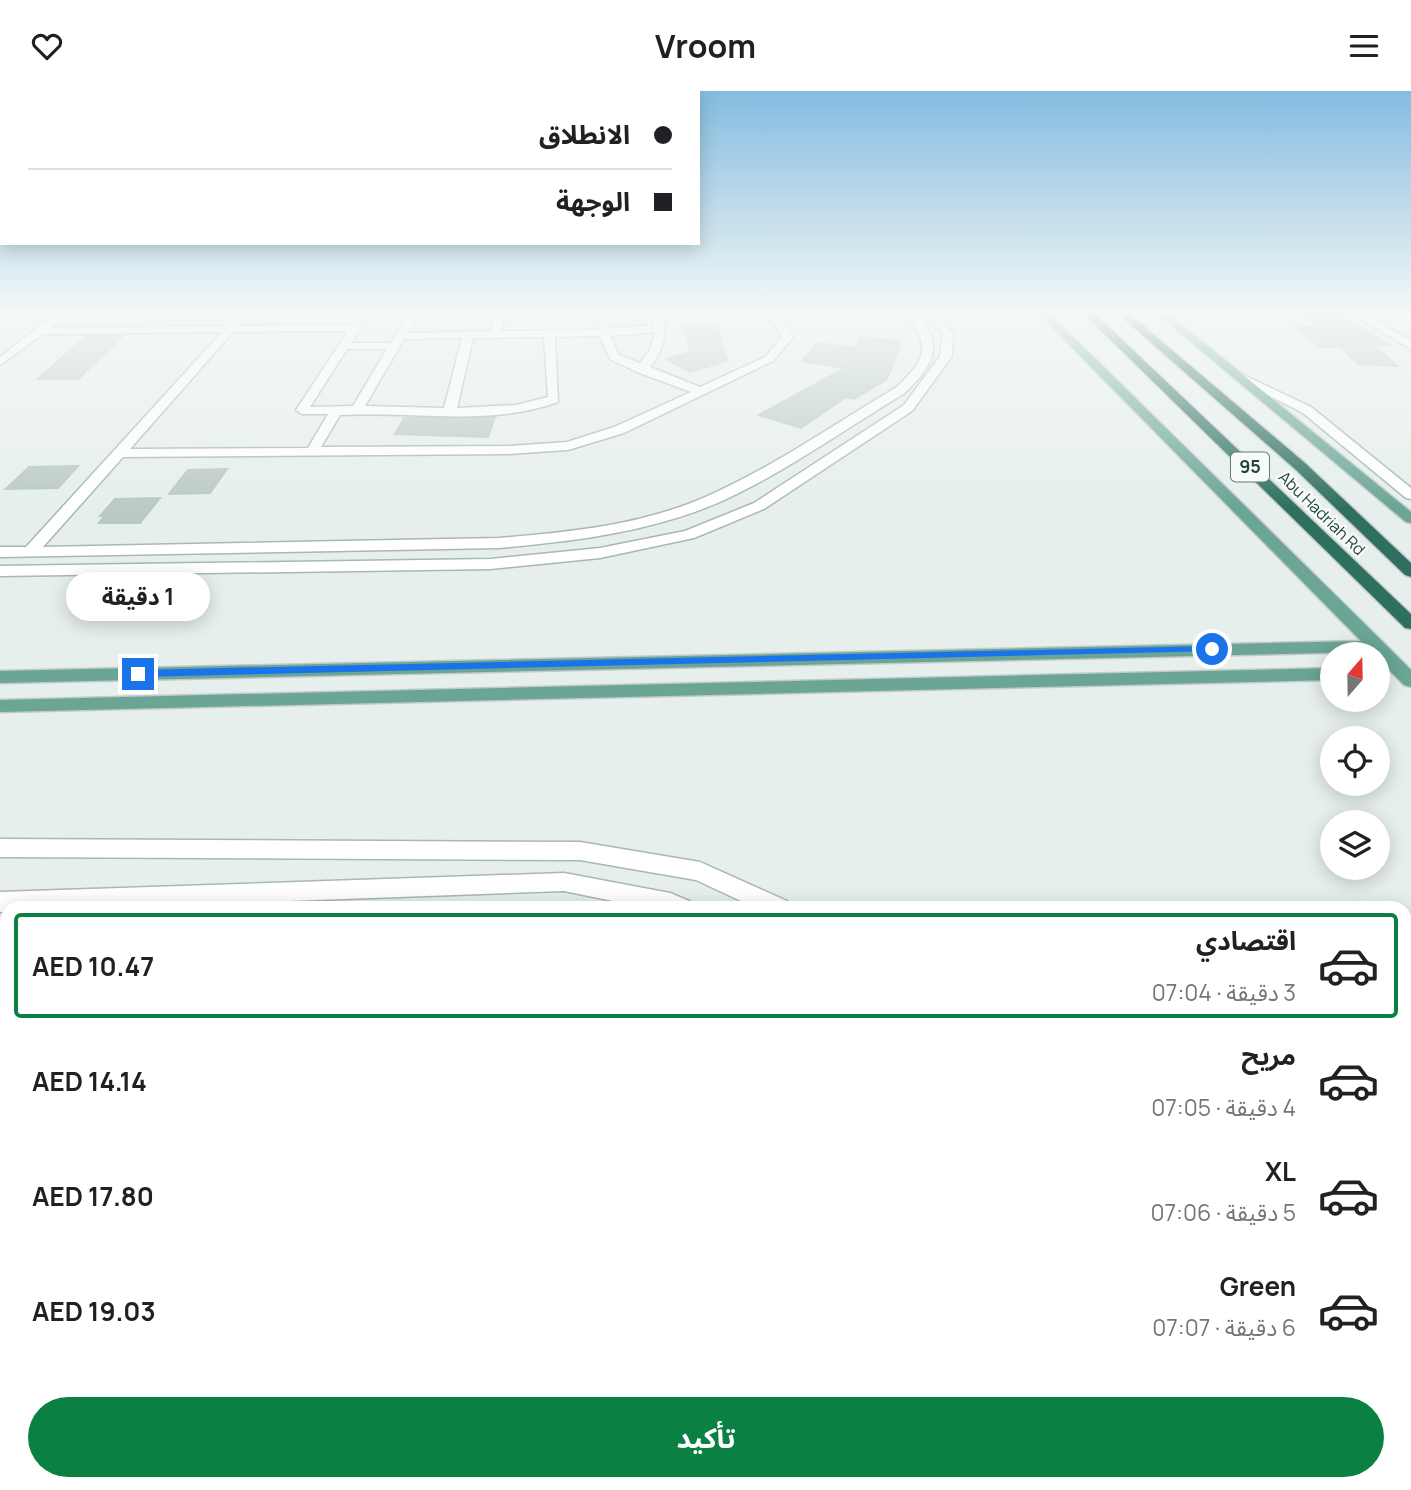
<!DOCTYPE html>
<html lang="ar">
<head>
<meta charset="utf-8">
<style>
  body { margin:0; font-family:Manrope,"Noto Sans Arabic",sans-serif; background:#f6f6f6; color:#202124; direction:rtl; height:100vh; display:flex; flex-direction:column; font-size:26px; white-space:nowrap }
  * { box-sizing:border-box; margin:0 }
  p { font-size:23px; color:#757577 }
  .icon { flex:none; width:38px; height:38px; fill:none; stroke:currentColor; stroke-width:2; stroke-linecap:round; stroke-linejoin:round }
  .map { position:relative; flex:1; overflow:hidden; direction:ltr }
  .panel { position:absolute; left:0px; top:810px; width:1412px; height:590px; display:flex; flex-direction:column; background:#fff; border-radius:21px 21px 0 0; box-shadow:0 4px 18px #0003; direction:rtl }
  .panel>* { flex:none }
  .hud { position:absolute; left:0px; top:0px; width:700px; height:154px; box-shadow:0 4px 18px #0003; direction:rtl; display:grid; align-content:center; height:154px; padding:0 28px; background:#fff }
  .needle { width:46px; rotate:20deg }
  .controls { position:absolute; left:1320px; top:551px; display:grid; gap:14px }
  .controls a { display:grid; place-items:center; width:70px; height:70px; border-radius:50%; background:#fff; box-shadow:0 4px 18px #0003; font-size:35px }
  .end { position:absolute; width:32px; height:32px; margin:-16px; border:9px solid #1a73e8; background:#fff; box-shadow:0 0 0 4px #fff }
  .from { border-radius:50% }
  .bubble { position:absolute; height:49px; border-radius:24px; background:#fff; box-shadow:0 4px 18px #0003; font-size:23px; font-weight:700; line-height:49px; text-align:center; direction:rtl }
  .hud b { display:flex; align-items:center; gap:24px; height:66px; font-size:26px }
  .hud b+b { border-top:2px solid #e0e0e0 }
  .hud i { width:18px; height:18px; background:#202124 }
  ul { padding:12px 0 0; list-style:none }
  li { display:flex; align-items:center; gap:21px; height:105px; margin:0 14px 10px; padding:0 14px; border:4px solid transparent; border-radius:7px }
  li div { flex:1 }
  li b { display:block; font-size:26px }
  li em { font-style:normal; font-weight:700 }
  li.active { border-color:#0b8043 }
  li>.icon { width:63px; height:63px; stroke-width:1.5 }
  .action { display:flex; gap:14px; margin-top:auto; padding:14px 28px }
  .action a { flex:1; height:80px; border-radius:42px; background:#0b8043; color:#fff; font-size:28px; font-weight:700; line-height:80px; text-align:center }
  header { display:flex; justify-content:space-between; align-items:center; height:91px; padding:0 28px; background:#fff; font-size:32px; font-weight:700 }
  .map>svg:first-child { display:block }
  .building { fill:#bbcac4; stroke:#b8c9c2; stroke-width:2 }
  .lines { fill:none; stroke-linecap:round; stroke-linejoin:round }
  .minor-casing { stroke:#a8b8b2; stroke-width:3 }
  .major-casing { stroke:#c2cac8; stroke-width:3 }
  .highway-casing { stroke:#c2cac8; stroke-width:3 }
  .minor { fill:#fff; fill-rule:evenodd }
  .major { fill:#6aa596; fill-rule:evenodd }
  .highway { fill:#2f6f62; fill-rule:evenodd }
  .route { fill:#1a73e8 }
  .labels { text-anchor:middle; stroke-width:5; stroke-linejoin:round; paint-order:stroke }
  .far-street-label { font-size:16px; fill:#24423a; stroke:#f7fbf9 }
  .shield { fill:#f7fbf9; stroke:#637a73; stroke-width:2 }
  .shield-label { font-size:18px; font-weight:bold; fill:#24423a }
</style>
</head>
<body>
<header><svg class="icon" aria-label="menu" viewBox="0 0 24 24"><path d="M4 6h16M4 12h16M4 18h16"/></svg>Vroom<svg class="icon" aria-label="heart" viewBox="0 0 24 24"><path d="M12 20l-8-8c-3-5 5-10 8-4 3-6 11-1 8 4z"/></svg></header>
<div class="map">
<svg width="1411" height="1399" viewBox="0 0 1411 1399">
  <rect width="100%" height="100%" fill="#e6efeb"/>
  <g class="building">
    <polygon points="1338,222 1389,254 1374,254 1397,275 1358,273 1341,256 1320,256 1294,236 1318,236 1300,223"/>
    <polygon points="716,233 727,270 690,281 667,268 690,261 684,234"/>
    <polygon points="86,245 123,245 78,288 38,288"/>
    <polygon points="861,246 901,250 887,288 854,308 846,306 801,337 759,324 845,277 802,270 817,252 856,257"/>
    <polygon points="495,326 488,346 395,343 404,327"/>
    <polygon points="78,375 58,397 6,398 29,376"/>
    <polygon points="227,378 210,402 169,403 188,379"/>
    <polygon points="160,407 140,432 99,432 105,425 100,425 115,408"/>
  </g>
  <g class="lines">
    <defs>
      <g id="minor">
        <path d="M58 221H70L51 237 228 235 240 221H251L239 235 352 234 361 221H420L408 242 491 240 495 221H505L502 240 599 239 597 221H607L609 238 654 234 651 221H661C668 244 664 257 650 276L700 296 765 266 782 246 766 221H776L793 246 773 270 624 342 568 359 509 363 123 366 43 456 499 447C571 441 645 434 712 403 776 374 836 332 897 296 927 267 931 255 905 221H916C945 255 934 273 905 302 845 338 786 381 722 410 652 441 575 450 499 457L0 466V456H26L222 241 43 243 0 274V266ZM368 226H407L391 252H351ZM348 240 296 319 302 323H328L308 357 130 358 233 241ZM655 241 650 259 640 272 619 264 610 245ZM600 245 610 268 637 281 691 301 614 336 567 351 509 355 321 356 340 324C411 320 490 336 558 311L555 246ZM544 246 548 306 516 314 457 317 473 247ZM462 247 444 317 365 315 404 248ZM347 258H387L353 315 310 316Z"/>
        <polygon points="926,221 936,221 953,243 952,265 912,320 764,418 694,447 600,467 491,478 0,485 0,475 491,468 600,457 685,440 754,412 904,314 940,265 943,243"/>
        <polygon points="1349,221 1361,221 1411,250 1411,258"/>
        <polygon points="1235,280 1311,316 1411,397 1411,408 1406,407 1303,322 1231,285 1231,281"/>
        <polygon points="0,748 580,751 700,771 787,810 791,817 756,817 696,789 580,769 0,766"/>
        <polygon points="564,782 670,802 689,810 693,817 647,817 564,800 98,817 7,817 7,821 0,821 0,801"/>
        <polygon points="7,1010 7,1048 0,1051 0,1013"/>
        <rect x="0" y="1095" width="7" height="30"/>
        <polygon points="654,1393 719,1393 721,1399 652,1399"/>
        <polygon points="1264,1393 1304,1393 1306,1399 1266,1399"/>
        <polygon points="1362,1393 1400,1393 1402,1399 1364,1399"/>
      </g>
      <g id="major">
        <polygon points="1037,221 1048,221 1383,551 1411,579 1411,596 1404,594 1377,567 1377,564 1371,561 0,592 0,580 1361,550"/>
        <polygon points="1155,221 1166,221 1411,421 1411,432 1406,431"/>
        <polygon points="1332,577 1332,589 0,621 0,609"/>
      </g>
      <g id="highway">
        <polygon points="1082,221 1093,221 1411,523 1411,538 1405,537"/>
        <polygon points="1116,221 1127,221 1305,372 1411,472 1411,486 1405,484 1295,378"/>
      </g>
    </defs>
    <use href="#minor" class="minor-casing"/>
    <use href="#major" class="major-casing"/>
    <use href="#highway" class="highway-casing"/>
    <use href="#minor" class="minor"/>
    <use href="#major" class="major"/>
    <use href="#highway" class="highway"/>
  </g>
  <linearGradient id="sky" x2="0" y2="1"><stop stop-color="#84bce0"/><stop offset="0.53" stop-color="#f4f8f6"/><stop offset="1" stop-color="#f4f8f6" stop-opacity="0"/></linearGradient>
  <rect width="1411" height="417" fill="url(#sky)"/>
  <polygon class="route" points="1212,555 1217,558 1215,560 138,586 133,583 138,579"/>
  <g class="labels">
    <g class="far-street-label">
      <text transform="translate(1322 422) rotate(44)" y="6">Abu Hadriah Rd</text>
    </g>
    <rect class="shield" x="1231" y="361.5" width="38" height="29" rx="5"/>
    <g class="shield-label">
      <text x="1250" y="382">95</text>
    </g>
  </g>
</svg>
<div class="controls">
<a><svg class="needle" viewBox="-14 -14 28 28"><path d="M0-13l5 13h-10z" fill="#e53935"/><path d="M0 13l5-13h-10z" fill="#757577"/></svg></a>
<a><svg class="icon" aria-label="locate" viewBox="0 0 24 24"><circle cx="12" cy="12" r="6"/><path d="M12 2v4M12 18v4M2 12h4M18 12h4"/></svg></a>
<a><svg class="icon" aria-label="layers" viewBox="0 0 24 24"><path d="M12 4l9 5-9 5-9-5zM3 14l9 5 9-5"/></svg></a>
</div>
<i class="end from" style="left:1212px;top:558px"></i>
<i class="end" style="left:138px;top:583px"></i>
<div class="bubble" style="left:66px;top:481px;width:144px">1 دقيقة</div>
<div class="hud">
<b><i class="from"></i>الانطلاق</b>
<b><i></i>الوجهة</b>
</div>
<section class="panel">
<ul>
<li class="active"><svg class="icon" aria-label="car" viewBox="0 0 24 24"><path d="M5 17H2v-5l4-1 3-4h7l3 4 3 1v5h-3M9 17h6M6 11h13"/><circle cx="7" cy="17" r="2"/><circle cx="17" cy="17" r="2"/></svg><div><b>اقتصادي</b><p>3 دقيقة · 07:04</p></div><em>AED 10.47</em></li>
<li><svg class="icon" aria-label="car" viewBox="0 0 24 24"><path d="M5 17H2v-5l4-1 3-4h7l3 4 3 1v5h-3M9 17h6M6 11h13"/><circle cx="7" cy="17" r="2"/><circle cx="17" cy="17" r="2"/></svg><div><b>مريح</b><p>4 دقيقة · 07:05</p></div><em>AED 14.14</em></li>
<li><svg class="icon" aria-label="car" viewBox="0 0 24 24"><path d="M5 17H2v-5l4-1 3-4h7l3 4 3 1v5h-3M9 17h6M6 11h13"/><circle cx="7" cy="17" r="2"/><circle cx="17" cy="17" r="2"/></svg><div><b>XL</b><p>5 دقيقة · 07:06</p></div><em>AED 17.80</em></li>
<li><svg class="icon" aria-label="car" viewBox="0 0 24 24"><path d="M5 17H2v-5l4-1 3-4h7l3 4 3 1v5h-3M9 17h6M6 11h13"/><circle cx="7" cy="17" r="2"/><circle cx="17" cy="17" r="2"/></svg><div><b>Green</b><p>6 دقيقة · 07:07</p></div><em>AED 19.03</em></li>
</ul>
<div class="action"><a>تأكيد</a></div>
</section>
</div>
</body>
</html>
